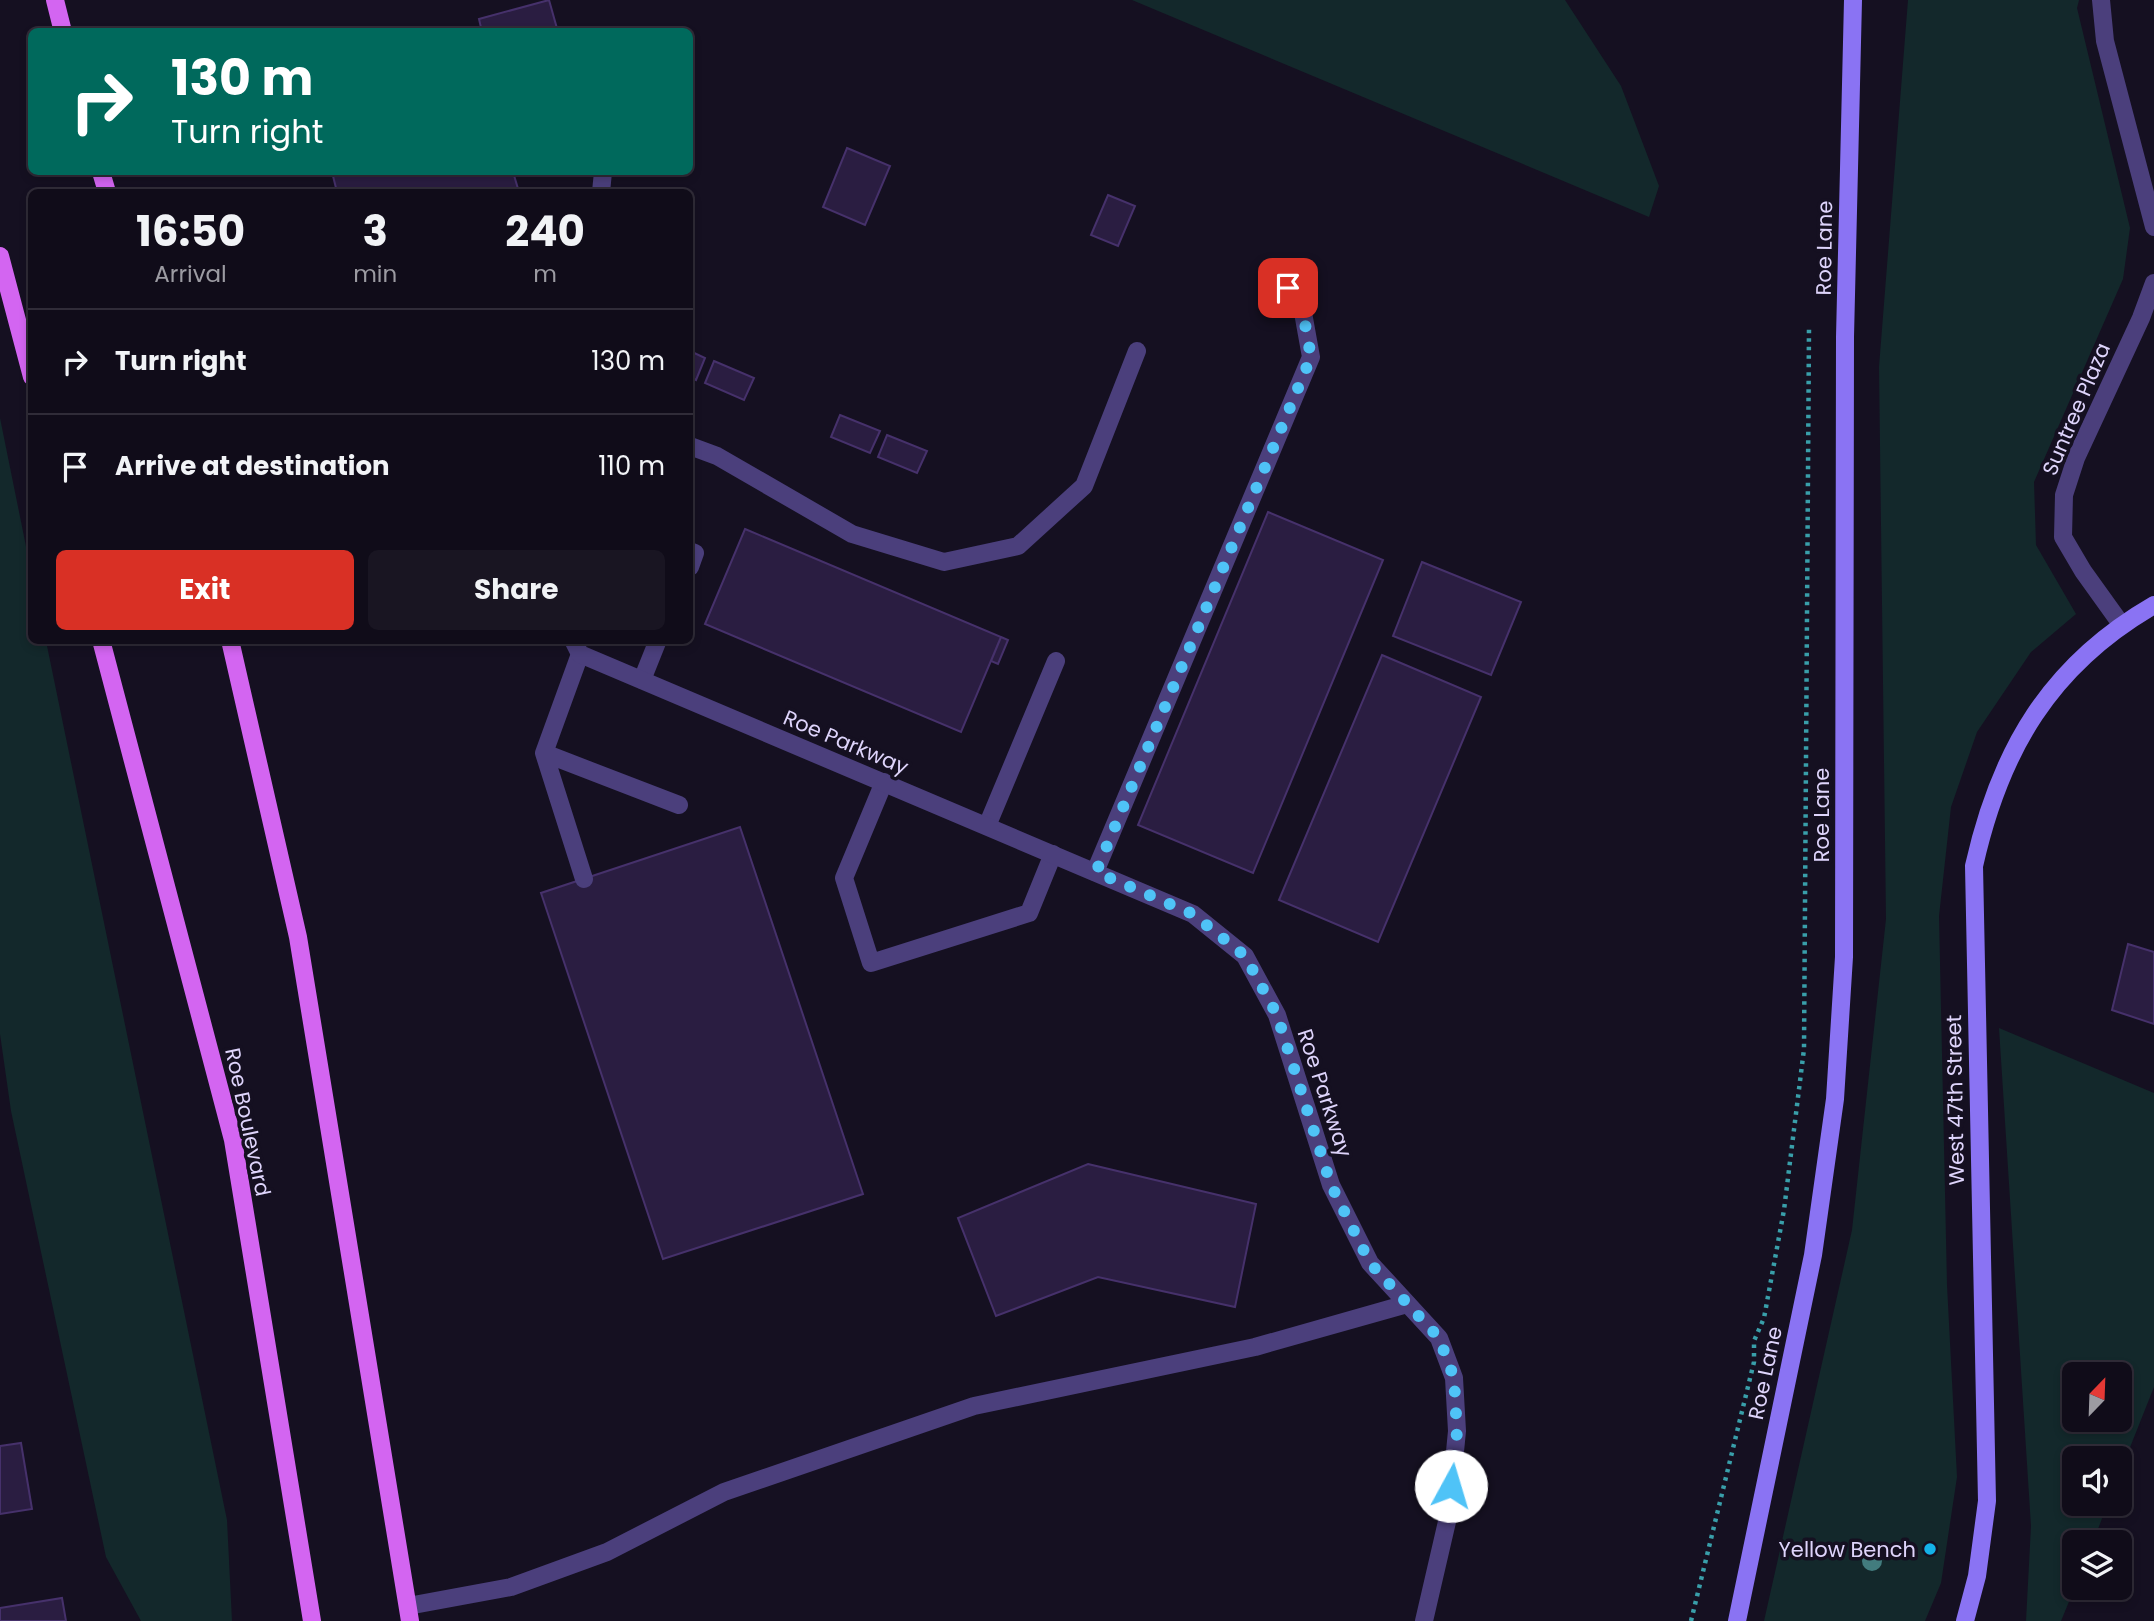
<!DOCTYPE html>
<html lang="en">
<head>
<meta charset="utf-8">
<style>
  :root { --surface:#100c19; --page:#191522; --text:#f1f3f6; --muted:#9c9ba2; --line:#302c38; --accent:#d93025 }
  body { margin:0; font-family:Poppins,sans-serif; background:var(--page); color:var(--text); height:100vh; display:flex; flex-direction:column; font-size:26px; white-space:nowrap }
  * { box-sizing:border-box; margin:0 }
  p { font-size:23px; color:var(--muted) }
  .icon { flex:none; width:38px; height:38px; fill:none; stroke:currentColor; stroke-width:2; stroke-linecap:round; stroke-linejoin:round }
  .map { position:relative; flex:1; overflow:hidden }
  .side { position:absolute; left:28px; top:189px; width:665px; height:455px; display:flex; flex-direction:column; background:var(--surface); border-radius:10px; box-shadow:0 4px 10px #0003,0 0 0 2px var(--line) }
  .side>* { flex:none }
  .top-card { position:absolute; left:28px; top:28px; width:665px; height:147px; border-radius:10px; box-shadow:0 4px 10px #0003,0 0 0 2px var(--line); background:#00695c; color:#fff; overflow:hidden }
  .needle { width:46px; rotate:23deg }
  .tools { position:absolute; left:2062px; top:1362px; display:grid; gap:14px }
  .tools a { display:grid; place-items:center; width:70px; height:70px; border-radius:10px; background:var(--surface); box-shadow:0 4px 10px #0003,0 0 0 2px var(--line); font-size:35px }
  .pin { position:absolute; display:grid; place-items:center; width:60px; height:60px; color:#fff; margin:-30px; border-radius:14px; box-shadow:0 4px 10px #0006 }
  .me { position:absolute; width:77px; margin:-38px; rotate:6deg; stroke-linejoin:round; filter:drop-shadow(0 0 5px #0008) }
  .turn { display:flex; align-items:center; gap:24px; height:147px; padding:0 28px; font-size:32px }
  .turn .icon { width:91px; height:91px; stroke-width:2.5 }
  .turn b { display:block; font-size:49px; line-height:60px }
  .eta { display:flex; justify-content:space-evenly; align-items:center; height:119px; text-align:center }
  .eta b { font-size:42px; font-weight:700; line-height:49px }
  .cta { display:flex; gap:14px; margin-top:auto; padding:14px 28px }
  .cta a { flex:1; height:80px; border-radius:10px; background:var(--accent); color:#fff; font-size:28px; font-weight:700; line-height:80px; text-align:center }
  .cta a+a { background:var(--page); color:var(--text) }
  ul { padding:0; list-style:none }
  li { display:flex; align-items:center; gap:21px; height:105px; padding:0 28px; border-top:2px solid var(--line) }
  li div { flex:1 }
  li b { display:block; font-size:26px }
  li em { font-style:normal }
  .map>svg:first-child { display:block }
</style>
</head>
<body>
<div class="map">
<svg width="2154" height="1621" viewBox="0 0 2154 1621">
  <rect width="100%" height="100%" fill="#151021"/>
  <path fill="#13282b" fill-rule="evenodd" d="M1132 0H1565L1621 86 1659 186 1649 217Z
    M1908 0H2079L2077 8 2130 228 2123 279 2034 482 2036 545 2076 614 2031 652 1977 732 1951 807 1939 916 1947 1285 1957 1477 1941 1583 1925 1621H1764L1852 1230 1886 919 1879 367Z
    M0 418 31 571 32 640 46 641 227 1520 232 1621H141L106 1557 11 1111 0 1034Z
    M1999 1028 2154 1093V1387L2119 1475V1458H2074V1503H2108L2093 1542H2074L2075 1587 2061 1621H2026L2031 1526ZM2074 1374H2119V1419H2074Z"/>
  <path fill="#2a1d41" stroke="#46316b" stroke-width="2" d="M549 0 558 32H482L479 19Z
    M847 148 890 166 865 225 823 207Z
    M332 172H513L519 192H337Z
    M1108 195 1135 206 1118 246 1091 235Z
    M690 351 705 358 696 380 690 377Z
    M714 361 754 378 744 400 705 383Z
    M840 415 880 431 870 453 831 437Z
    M887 435 927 451 917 473 878 457Z
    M1268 512 1383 560 1253 873 1138 825Z
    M745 529 1001 637 961 732 705 624Z
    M1422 562 1521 602 1491 675 1393 636Z
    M1001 637 1008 640 998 664 991 661Z
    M1382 655 1481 697 1378 942 1279 900Z
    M740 827 863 1194 663 1259 541 893Z
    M2128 944 2154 952V1024L2112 1010Z
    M1088 1164 1256 1204 1235 1307 1098 1277 996 1316 958 1218Z
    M21 1443 32 1509 0 1514V1446Z
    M62 1598 66 1621H0V1608Z"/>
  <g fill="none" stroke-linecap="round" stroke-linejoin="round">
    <path stroke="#399faa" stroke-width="4.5" stroke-dasharray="3.5 5" stroke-linecap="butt" d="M1691 1621 1754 1362V1341L1764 1318 1784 1210 1804 1049 1809 328"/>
    <path stroke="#4b3f7c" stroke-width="18" d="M601 192 603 172
      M690 446 717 456 852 534 944 562 1018 546 1084 486 1137 351
      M690 551 695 553 690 567
      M580 654 544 753 584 879
      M642 680 658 640
      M544 753 679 805
      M884 782 844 878 871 963 1029 913 1053 854
      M987 826 1056 661
      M1095 872 1311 357 1302 307 1274 269
      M408 1606 511 1587 607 1552 724 1492 974 1406 1255 1347 1407 1304"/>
    <path stroke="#4b3f7c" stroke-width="18" d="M2101 0 2105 41 2154 227
      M2121 624 2083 571 2063 537 2064 495 2076 458 2141 318 2154 283
      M573 640 580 654 1193 914 1245 956 1277 1015 1331 1185 1370 1263 1439 1338 1454 1378 1457 1431 1449 1513 1424 1621"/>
    <path stroke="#8a73f3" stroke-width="18" d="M1737 1621 1813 1255 1835 1099 1844 957 1845 337 1853 0
      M1965 1621 1977 1576 1987 1501 1974 866C2000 750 2050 665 2154 605"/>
    <path stroke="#d365f1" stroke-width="18" d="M55 0 63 32
      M101 172 107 192
      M0 256 32 377
      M101 640 233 1140 312 1621
      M230 640 298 937 410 1621"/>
  </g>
  <circle fill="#427c7e" cx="1872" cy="1561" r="10"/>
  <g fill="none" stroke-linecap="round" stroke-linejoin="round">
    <path stroke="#4fc3f7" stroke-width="12" stroke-dasharray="0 21.6" d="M1288 288 1302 307 1311 357 1096 872 1193 914 1245 956 1277 1015 1331 1185 1370 1263 1439 1338 1454 1378 1457 1432 1451 1486"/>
  </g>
  <circle fill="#14b1e7" stroke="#151021" stroke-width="2.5" cx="1930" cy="1549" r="7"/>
  <g text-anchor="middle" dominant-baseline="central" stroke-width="7" stroke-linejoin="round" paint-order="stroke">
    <g font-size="21" fill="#ded4fb" stroke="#151021">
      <text transform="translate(1824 248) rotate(-89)">Roe Lane</text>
      <text transform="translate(2076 409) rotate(-67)">Suntree Plaza</text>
      <text transform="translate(846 742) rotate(23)">Roe Parkway</text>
      <text transform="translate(1821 815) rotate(-90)">Roe Lane</text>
      <text transform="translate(1325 1093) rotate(72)">Roe Parkway</text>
      <text transform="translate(1955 1100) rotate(-91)">West 47th Street</text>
      <text transform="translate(248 1122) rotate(78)">Roe Boulevard</text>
      <text transform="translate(1765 1373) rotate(-78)">Roe Lane</text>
    </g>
    <g font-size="21" fill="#ded4fb" stroke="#151021" text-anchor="end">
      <text x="1916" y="1549">Yellow Bench</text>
    </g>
  </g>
</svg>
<div class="tools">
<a><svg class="needle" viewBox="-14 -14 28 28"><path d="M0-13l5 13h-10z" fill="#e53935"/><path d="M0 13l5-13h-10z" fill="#9c9ba2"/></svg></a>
<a><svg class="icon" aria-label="sound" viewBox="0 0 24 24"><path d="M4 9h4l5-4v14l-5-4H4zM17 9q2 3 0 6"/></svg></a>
<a><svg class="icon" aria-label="layers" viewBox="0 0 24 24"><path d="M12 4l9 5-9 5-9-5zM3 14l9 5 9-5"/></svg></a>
</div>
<div class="pin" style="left:1288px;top:288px;background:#d93025"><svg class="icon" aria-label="arrive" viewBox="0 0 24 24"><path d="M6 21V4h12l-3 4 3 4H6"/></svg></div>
<svg class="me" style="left:1451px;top:1486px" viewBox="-20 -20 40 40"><circle r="19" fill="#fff"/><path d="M0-13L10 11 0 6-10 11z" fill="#4fc3f7"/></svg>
<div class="top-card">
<div class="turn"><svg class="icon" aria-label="right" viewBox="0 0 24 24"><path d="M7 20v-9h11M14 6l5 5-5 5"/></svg><div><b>130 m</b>Turn right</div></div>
</div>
<section class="side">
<div class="eta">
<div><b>16:50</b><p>Arrival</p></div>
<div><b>3</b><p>min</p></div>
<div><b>240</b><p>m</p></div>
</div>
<ul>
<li><svg class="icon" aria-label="right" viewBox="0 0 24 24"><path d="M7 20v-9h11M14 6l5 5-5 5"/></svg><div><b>Turn right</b></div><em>130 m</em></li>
<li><svg class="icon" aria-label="arrive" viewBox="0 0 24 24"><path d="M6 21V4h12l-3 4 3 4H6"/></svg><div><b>Arrive at destination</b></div><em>110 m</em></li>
</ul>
<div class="cta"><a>Exit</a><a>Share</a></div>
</section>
</div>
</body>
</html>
